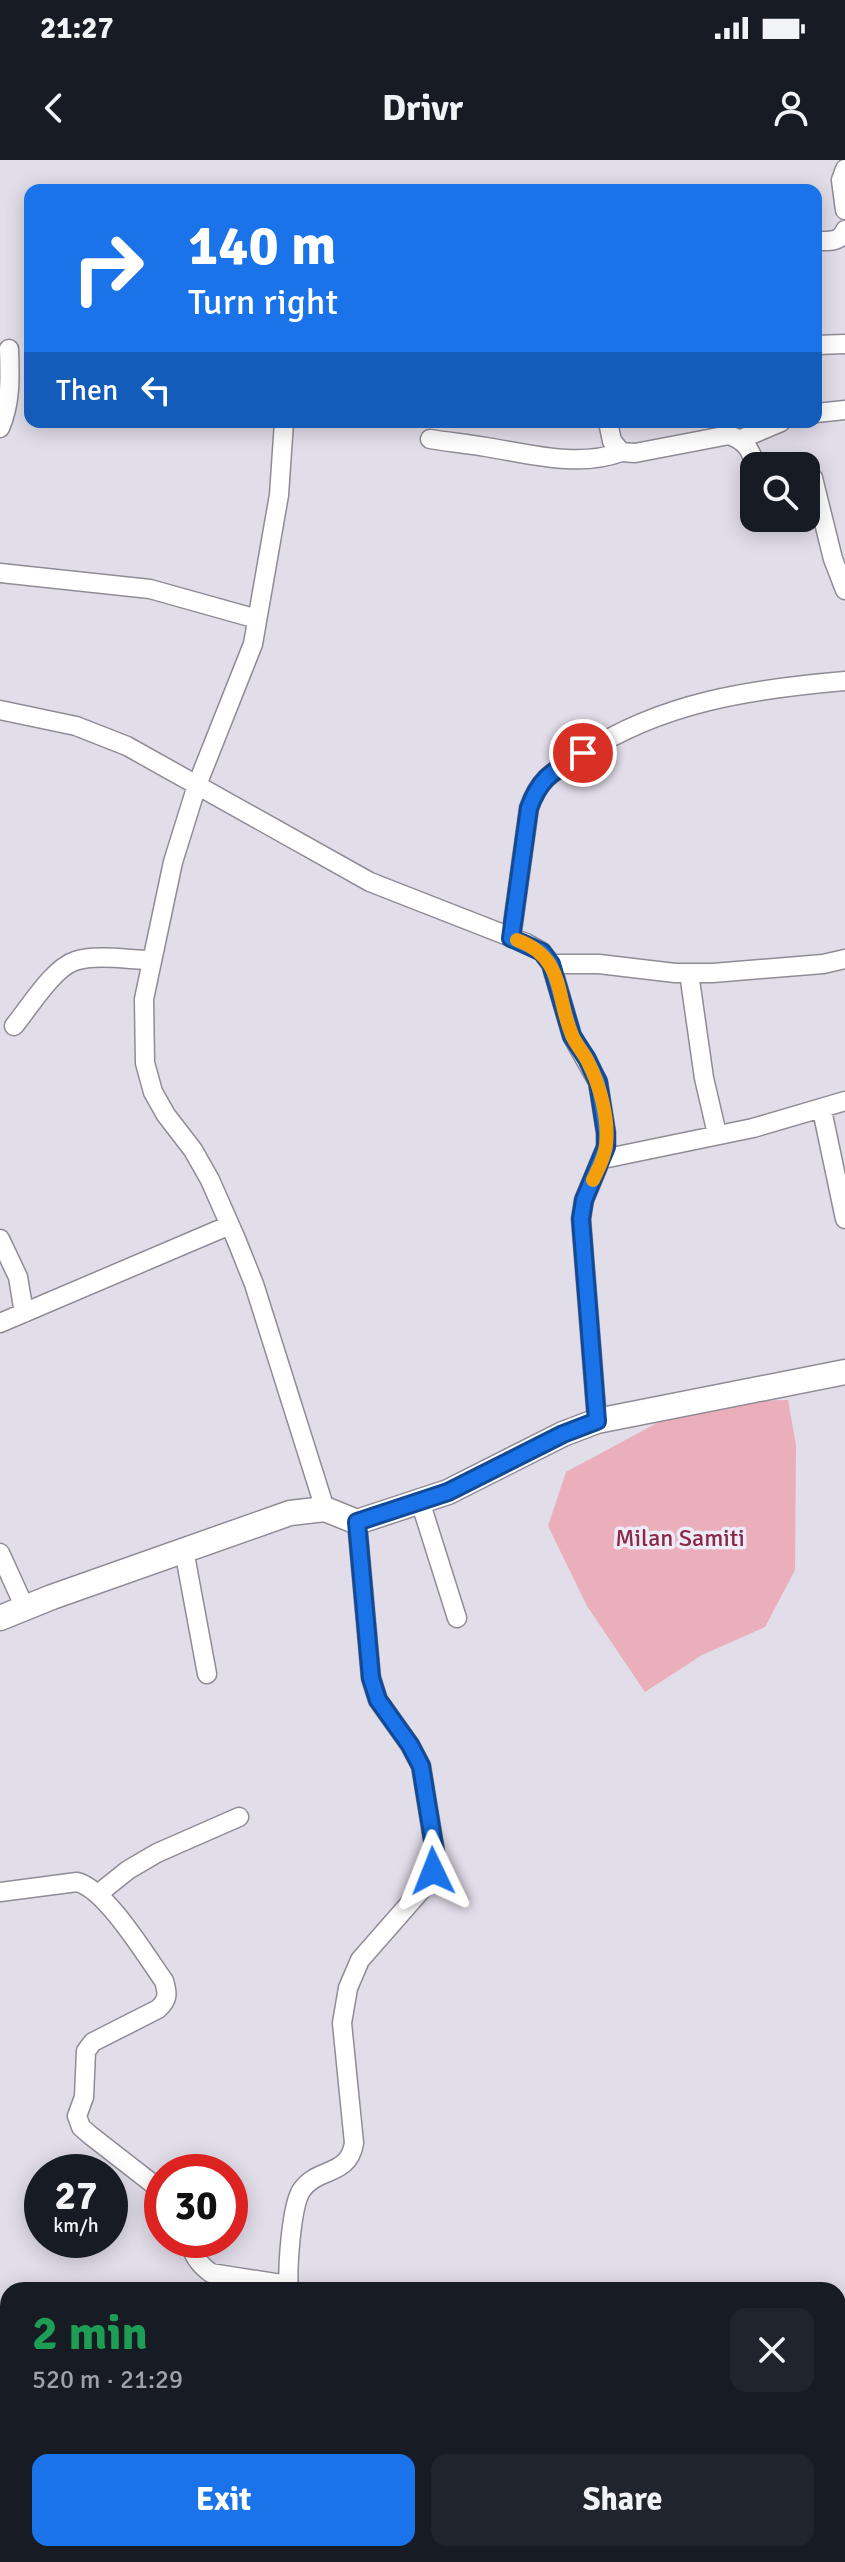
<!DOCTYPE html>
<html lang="en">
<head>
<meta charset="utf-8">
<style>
  :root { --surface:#171b24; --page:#20242c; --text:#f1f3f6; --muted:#9ea1a6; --accent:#1a73e8 }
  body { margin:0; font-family:Signika,sans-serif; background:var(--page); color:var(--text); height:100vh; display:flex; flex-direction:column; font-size:30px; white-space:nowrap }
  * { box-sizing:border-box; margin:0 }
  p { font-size:26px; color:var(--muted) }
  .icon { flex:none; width:44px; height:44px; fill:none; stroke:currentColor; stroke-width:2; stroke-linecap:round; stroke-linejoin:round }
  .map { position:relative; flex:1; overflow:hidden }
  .side { position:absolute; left:0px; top:2122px; width:846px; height:280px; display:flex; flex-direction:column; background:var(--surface); border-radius:24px 24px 0 0; box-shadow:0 4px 20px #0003 }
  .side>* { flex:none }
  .guide { position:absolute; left:24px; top:24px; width:798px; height:244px; border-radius:16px; box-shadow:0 4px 20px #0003; background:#1a73e8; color:#fff; overflow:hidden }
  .buttons { position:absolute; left:740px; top:292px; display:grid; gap:16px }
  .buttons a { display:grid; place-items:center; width:80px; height:80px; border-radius:16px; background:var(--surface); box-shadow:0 4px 20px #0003; font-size:40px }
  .speed { position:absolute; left:24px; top:1994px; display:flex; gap:16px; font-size:40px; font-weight:700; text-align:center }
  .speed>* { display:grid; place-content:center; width:104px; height:104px; border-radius:50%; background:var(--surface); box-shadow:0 4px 20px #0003; line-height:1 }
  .speed small { font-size:20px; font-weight:400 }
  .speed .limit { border:12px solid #d22; background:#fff; color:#111 }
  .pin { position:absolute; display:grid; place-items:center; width:68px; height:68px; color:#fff; margin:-34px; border:4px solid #fff; border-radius:50%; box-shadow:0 2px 8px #0007 }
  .me { position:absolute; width:88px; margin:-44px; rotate:358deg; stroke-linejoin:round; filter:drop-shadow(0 0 6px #0008) }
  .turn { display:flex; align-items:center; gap:28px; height:168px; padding:0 32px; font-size:36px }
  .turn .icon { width:104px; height:104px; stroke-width:2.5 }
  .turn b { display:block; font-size:56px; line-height:68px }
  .then { display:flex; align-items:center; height:76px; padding:0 32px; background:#0003; gap:16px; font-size:30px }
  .round { display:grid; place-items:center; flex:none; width:84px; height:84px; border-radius:16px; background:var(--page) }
  .summary { display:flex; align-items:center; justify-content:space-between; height:136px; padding:0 32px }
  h1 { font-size:48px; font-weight:700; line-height:60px; color:#1e9e55 }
  .cta { display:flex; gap:16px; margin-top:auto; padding:16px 32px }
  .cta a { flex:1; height:92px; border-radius:16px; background:var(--accent); color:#fff; font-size:32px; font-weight:700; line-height:92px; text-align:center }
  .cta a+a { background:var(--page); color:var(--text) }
  .status { display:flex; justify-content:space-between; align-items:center; height:56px; padding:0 40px; background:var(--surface); direction:ltr }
  .status svg { height:22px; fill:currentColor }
  header { display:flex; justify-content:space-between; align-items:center; height:104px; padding:0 32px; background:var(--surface); font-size:36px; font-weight:700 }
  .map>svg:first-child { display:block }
</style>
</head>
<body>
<div class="status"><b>21:27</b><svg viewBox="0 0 49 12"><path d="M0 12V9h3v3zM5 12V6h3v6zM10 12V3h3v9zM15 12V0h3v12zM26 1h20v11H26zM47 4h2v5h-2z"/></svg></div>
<header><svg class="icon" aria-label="back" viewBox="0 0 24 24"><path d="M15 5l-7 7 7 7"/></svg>Drivr<svg class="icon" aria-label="person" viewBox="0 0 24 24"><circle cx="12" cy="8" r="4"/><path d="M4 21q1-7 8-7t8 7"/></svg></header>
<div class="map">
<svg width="845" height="2402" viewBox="0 0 845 2402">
  <rect width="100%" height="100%" fill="#e1dde9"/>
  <path fill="#ebaebb" d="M788 1240 796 1285 795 1410 765 1467 702 1495 645 1532 587 1446 548 1366 566 1312 696 1242Z"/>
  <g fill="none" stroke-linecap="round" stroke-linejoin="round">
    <defs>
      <path id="street" d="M845 9 841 20 845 50
        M816 81C827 81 841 83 845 70
        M816 185 845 184
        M816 253 845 250
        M284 262 279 335 253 484 197 625 173 702 144 839 145 903 153 932 166 955 193 990 210 1020 236 1079 254 1124 325 1349
        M608 262 612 281 621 292 635 293 729 275C746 281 750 289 756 306
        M0 268C11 243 10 217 9 189
        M430 279C449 282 468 284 486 287 530 294 579 308 621 292
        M741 279 781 262
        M806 311 813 318 833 399 845 430
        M0 413 150 429 257 459
        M0 550 76 566 127 586 370 722 526 783 542 792 551 804 572 876 598 922 606 973V987L584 1040 581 1059 597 1261
        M511 778 529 648C541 614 555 612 583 594 662 542 752 529 845 521
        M551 804H599L675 813H713L823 804 845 799
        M689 813 704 918 717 974
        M14 866C29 848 53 808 75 801 96 794 131 800 152 800
        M822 950 845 1059
        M603 999 753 968 845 941
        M0 1079 18 1117 24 1153
        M0 1163 230 1065
        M420 1341 457 1458
        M184 1390 207 1514
        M0 1393 25 1448
        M0 1732 77 1722C106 1729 146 1796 164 1821 168 1834 168 1840 158 1849L93 1882 86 1891 84 1937 77 1956 81 1967 90 1975 162 2031
        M98 1734 128 1710 157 1693 239 1657
        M188 2080C193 2094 198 2104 211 2113L288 2125
        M289 2130C287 2110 291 2048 301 2031 316 2007 349 2017 354 1983L342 1863 348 1828 360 1800 424 1727 433 1711 435 1692 421 1606 410 1585 378 1540 371 1518 357 1362"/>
      <path id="secondary" d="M0 1458 52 1437 290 1353 325 1349 357 1362 448 1332 563 1274 597 1261 845 1212"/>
    </defs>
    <use href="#street" stroke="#8f8c96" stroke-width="21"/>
    <use href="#secondary" stroke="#8f8c96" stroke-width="27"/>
    <use href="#street" stroke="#fff" stroke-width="18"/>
    <use href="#secondary" stroke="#fff" stroke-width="24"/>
  </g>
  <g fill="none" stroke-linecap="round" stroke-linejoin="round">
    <defs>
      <path id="route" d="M433 1711 435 1692 421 1606 410 1585 378 1540 371 1518 357 1362 448 1332 563 1274 597 1261 581 1059 584 1040 606 987V973L598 922 587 899 572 876 551 804 542 792 511 778 529 648C541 615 555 611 583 593"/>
    </defs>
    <use href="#route" stroke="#114b97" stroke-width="20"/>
    <use href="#route" stroke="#1a73e8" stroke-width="14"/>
    <path stroke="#f59e0b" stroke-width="14" d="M517 780C566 798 555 835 572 875 576 885 584 893 588 902 600 925 609 959 606 985 605 997 598 1009 593 1020"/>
  </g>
  <g text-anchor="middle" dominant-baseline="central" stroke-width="7" stroke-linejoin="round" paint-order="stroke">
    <g font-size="24" fill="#892847" stroke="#eeeaf6">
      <text x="680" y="1378">Milan Samiti</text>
    </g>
  </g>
</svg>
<div class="buttons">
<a><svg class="icon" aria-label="search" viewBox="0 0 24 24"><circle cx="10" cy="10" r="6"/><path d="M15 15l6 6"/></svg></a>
</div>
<div class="speed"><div>27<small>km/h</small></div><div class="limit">30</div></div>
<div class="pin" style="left:583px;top:593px;background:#d93025"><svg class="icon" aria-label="arrive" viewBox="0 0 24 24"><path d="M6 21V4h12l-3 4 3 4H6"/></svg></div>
<svg class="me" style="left:433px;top:1711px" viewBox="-20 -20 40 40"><path d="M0-17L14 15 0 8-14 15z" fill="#1a73e8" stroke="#fff" stroke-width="4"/></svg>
<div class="guide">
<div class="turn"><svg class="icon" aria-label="right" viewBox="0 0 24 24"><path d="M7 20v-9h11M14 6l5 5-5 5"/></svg><div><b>140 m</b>Turn right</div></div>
<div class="then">Then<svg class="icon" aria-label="left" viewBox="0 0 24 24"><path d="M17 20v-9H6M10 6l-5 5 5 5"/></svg></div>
</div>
<section class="side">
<div class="summary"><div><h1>2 min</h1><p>520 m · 21:29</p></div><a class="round"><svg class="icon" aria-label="close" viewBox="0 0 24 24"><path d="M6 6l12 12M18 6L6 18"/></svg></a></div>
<div class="cta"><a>Exit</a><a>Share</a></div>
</section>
</div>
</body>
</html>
